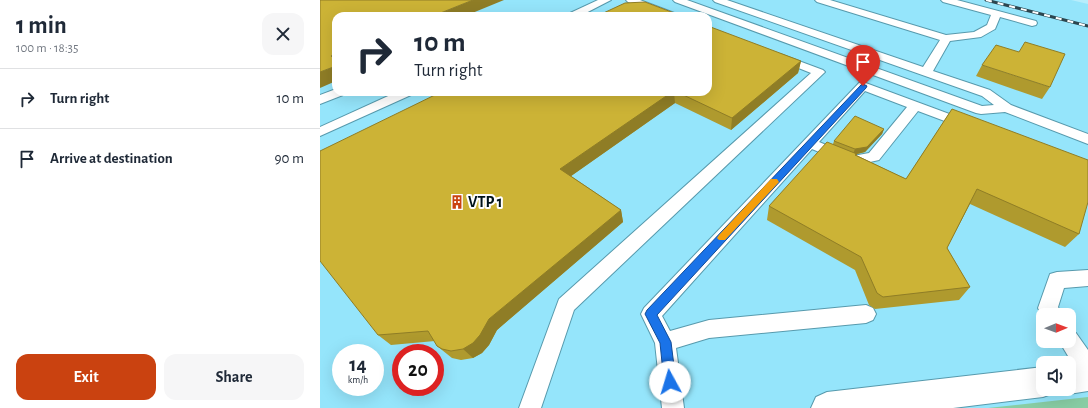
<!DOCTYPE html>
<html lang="en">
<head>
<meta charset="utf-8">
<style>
  :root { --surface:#fff; --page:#f6f6f7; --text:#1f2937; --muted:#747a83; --line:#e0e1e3; --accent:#ca4210 }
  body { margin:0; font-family:"Alegreya Sans",sans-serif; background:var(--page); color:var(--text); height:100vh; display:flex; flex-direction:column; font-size:15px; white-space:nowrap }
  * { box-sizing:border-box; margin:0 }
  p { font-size:13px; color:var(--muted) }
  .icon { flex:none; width:22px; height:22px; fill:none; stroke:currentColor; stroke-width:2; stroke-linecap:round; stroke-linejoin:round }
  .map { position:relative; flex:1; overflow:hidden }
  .sheet { display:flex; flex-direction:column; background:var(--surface); width:320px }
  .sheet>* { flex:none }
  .top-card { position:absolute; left:12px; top:12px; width:380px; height:84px; border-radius:12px; box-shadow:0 4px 16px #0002; background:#fff; color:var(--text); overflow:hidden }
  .needle { width:26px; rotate:89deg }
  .tools { position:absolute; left:716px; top:308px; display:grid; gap:8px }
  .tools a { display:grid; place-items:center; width:40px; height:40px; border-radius:8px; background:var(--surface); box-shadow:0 4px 16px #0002; font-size:20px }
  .speed { position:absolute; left:12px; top:344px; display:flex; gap:8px; font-size:20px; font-weight:700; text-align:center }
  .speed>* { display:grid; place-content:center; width:52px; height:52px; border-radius:50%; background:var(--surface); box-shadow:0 4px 16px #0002; line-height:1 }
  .speed small { font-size:10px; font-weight:400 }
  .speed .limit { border:6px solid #d22; background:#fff; color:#111 }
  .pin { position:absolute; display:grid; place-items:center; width:34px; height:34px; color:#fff; margin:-41px -17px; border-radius:50% 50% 50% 0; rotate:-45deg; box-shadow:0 0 4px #0007 }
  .pin .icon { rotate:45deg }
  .me { position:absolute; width:44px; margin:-22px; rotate:354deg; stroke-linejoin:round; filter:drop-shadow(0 0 3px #0008) }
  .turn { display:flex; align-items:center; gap:14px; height:84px; padding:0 16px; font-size:18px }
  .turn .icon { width:52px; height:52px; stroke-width:2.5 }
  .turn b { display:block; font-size:28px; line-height:34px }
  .round { display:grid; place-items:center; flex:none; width:42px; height:42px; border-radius:12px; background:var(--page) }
  .overview { display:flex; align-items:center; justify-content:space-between; height:68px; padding:0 16px }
  h1 { font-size:24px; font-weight:700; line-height:30px }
  .button { display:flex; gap:8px; margin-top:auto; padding:8px 16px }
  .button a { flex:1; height:46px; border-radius:12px; background:var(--accent); color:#fff; font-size:16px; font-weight:700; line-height:46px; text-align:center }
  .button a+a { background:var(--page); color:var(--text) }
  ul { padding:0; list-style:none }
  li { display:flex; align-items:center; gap:12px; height:60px; padding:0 16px; border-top:1px solid var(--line) }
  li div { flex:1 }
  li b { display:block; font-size:15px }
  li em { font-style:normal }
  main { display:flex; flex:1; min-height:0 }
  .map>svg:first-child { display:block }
</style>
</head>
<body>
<main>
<section class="sheet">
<div class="overview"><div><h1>1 min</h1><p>100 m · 18:35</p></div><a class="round"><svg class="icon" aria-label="close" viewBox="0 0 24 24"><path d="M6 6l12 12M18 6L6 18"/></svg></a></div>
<ul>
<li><svg class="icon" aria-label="right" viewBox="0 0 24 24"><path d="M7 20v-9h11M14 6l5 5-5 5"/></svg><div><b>Turn right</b></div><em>10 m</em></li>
<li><svg class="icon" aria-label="arrive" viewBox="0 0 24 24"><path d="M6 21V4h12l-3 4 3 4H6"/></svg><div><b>Arrive at destination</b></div><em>90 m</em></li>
</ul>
<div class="button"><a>Exit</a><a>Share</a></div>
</section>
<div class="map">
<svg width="768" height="408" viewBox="0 0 768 408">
  <rect width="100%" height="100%" fill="#b7edfc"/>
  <path fill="#95e5fb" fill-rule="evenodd" d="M0 0H751L768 4V408H0ZM16 16H388V92H16ZM723 315H749V341H723ZM21 353H55V387H21ZM81 353H115V387H81ZM723 363H749V389H723Z"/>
  <path fill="#88cda4" d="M768 397V408H668Z"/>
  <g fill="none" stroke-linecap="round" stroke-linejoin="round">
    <defs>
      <path id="service" d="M278 0H291L260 16H247L248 14Z
        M306 0H320L357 14 358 16H344L308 2Z
        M353 0H367L662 106 674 105 662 96 395 2 393 0H407L603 67 620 40 497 2 495 0H510L626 35 654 32 667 25 671 15 623 2 621 0H637L716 21 717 23 716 25 712 26 680 17 675 29 661 37 630 41 613 71 670 90 691 105 768 134V144L685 112 661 114 656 113 355 2Z
        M460 54 503 70 505 72 254 310 221 408H199L239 299 491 73 456 59 454 57 456 55Z
        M543 82 651 122 653 125 651 128 646 129 598 111 559 160 532 166 492 149 342 316 350 331 389 320 546 305 553 308 556 314 553 320 546 323 389 338 356 348 364 408H342L335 343 321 314 324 308 539 83ZM545 91 587 107 549 153 533 156 499 142Z
        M16 89V92H25L23 95 0 104V95Z
        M77 92H93L91 95 0 136V127Z
        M768 270V286L744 288 738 307 742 315H723V318L718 308 730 274 737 272Z
        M749 330 756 333 768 350V379L760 376 739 341H749Z"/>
      <path id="tertiary" d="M768 361V391L749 394 738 390 749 389V364Z
        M723 367V389H735L734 393 723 397 633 408H491L496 397 507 392Z"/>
    </defs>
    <use href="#service" stroke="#579aad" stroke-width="2"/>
    <use href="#tertiary" stroke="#579aad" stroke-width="2"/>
    <use href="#service" fill="#fff" fill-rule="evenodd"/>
    <use href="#tertiary" fill="#fff" fill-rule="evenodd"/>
    <defs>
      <path id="rail" d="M666 0 768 26"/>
    </defs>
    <use href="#rail" stroke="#2c464f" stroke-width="3"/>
    <use href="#rail" stroke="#fff" stroke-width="2" stroke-dasharray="6" stroke-linecap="butt"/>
  </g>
  <path fill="#af9a2e" d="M481 61 478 73 411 130 355 103 251 176 301 210 303 222 177 330 169 345 162 353 153 358 141 360 132 358 117 346 115 341 71 345 58 335 121 92H388Z
    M662 65 730 87 722 99 656 76Z
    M632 109 759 234 745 247 650 204 627 248 650 287 639 300 555 309 549 305 535 270 447 220 449 206 513 144 514 141 564 129 562 134 545 152 537 154 536 155 586 179Z"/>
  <path fill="#8f7d26" d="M153 0H184L145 16H113Z
    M16 54V62L11 56Z
    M481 61 478 73 411 130 412 118Z
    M16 66V81L0 88V72Z
    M352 92H354L355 103 244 181 240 169Z
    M564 129 562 134 545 152 537 154 532 167 533 154 535 149Z
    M301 210 303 222 177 330 169 345 162 353 153 358 143 349 169 319Z"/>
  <path fill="#ccb336" stroke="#8f7d26" d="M0 0H153L113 16H16V54L11 56 16 59V66L0 72Z
    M325 2 362 16H277L305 3Z
    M388 26 481 61 412 118 357 92H388Z
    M705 42 745 54 730 87 662 65 676 45 699 52Z
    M121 92H352L240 169 301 210 169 319 160 335 153 343 143 349 131 351 122 349 117 346 108 331 58 335 0 261V151Z
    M632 109 768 160V202L759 234 657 189 627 248 650 287 563 297 557 293 541 257 449 206 507 142 537 154 535 155 586 179Z
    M535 116 564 129 547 147 535 149 514 141Z"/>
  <path fill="#1a73e8" stroke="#114b97" d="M543 84 547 86 546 88 337 315 351 342 356 382 354 386 350 388 345 386 344 382 340 343 325 314 327 310 541 85Z"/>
  <path fill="#f59e0b" d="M451 179H457L459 182 405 240H399L397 238 399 235Z"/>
  <defs>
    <symbol id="building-bare" viewBox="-9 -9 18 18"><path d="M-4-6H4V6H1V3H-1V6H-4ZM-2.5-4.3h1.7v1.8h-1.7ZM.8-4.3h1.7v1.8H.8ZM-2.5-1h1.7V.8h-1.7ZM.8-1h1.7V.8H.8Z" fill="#ca4210" stroke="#fff" stroke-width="2.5" paint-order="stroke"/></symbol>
  </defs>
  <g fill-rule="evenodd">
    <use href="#building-bare" x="127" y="192" width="20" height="20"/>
  </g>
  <g text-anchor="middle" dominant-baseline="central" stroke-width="4" stroke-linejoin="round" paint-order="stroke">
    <g font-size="16" font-weight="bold" fill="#001219" stroke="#fff" text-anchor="start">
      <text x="148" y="202">VTP 1</text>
    </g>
  </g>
</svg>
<div class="tools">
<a><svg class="needle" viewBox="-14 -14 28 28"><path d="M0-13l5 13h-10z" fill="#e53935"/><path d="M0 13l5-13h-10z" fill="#747a83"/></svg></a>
<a><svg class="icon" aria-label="sound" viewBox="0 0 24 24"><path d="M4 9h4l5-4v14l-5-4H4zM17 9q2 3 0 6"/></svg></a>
</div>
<div class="speed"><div>14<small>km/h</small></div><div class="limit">20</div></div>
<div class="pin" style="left:543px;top:86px;background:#d93025"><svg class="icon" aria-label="arrive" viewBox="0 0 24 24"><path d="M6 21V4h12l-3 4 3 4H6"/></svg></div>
<svg class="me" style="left:350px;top:382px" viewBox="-20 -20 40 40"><circle r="19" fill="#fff"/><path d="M0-13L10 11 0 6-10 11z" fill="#1a73e8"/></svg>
<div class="top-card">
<div class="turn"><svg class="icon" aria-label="right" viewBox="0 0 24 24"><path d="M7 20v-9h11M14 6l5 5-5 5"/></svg><div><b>10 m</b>Turn right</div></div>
</div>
</div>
</main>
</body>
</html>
